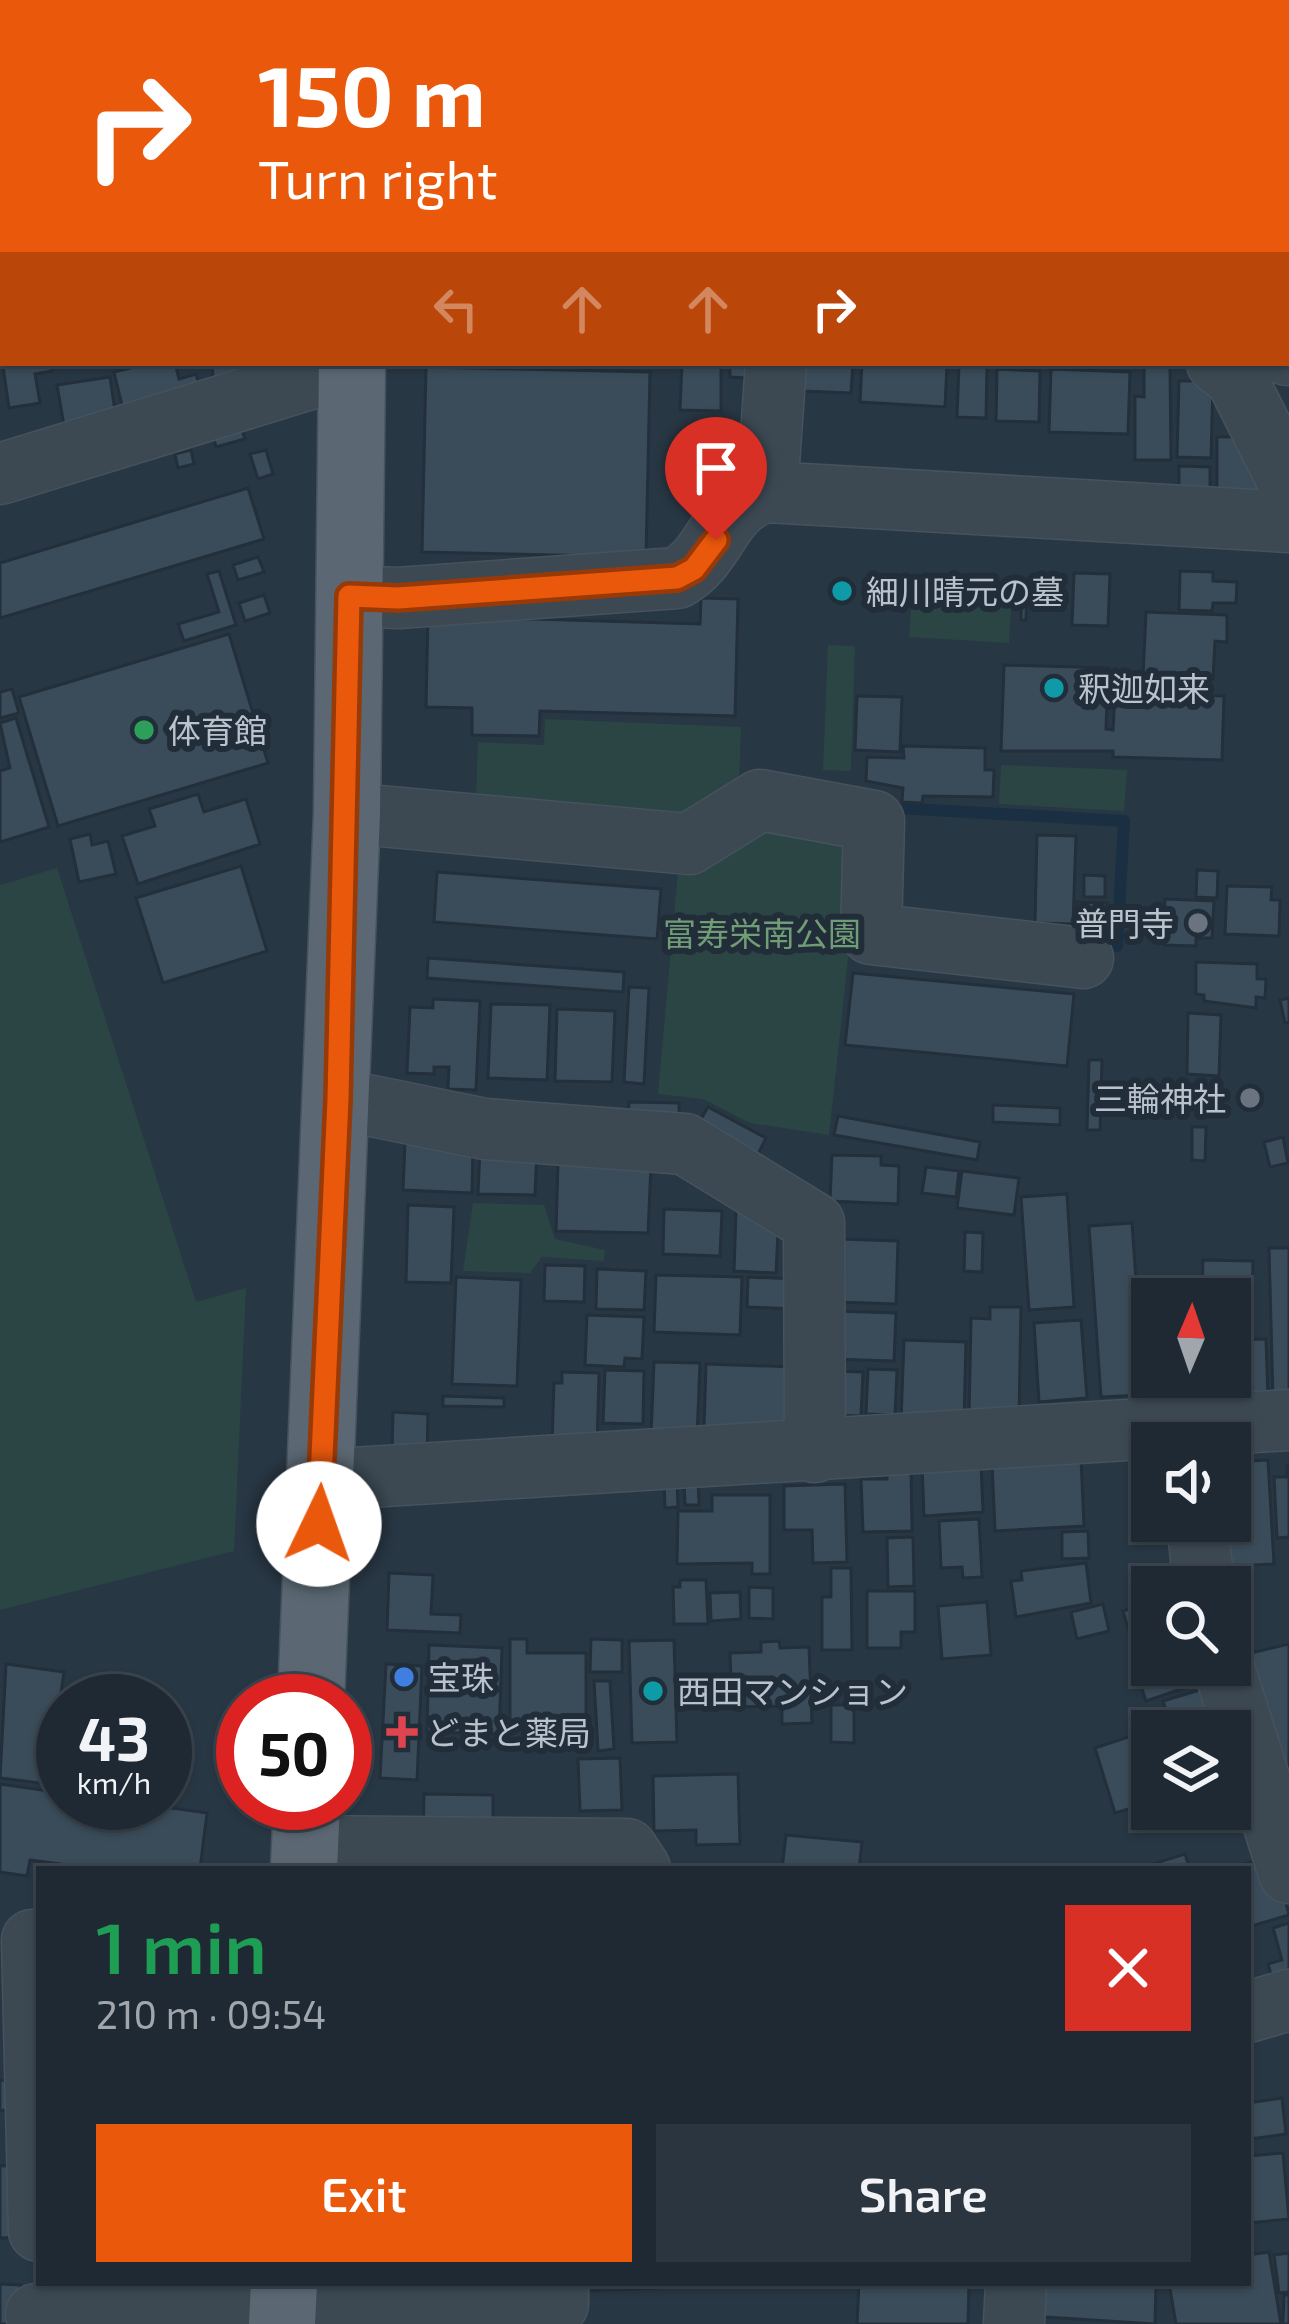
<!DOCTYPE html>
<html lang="en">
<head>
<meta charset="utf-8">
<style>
  :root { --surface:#1e2933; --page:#2b353f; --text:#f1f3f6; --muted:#a1a6ac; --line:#3c454e; --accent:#ea580c }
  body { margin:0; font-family:"Exo 2","Noto Sans JP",sans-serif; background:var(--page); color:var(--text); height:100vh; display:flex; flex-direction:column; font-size:45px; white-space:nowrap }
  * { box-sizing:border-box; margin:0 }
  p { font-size:39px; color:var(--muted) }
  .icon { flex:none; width:66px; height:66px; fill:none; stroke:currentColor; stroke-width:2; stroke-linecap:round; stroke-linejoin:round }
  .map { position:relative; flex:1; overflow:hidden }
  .details { position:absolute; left:36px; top:1866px; width:1215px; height:420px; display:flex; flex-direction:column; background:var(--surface); border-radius:0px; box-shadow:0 3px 9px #0004,0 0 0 3px var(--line) }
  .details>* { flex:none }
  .top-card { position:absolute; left:0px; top:0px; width:1290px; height:366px; box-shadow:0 3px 9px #0004,0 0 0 3px var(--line); background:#ea580c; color:#fff; overflow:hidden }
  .needle { width:78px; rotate:2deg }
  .controls { position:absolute; left:1131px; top:1278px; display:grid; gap:24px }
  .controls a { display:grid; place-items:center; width:120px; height:120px; border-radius:0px; background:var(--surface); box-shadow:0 3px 9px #0004,0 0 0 3px var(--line); font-size:60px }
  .speed { position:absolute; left:36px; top:1674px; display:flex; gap:24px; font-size:60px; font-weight:700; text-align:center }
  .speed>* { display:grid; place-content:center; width:156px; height:156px; border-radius:50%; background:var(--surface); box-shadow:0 3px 9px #0004,0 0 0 3px var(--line); line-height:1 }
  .speed small { font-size:30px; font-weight:400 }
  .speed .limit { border:18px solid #d22; background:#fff; color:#111 }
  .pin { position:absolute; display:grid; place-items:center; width:102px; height:102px; color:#fff; margin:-123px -51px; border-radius:50% 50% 50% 0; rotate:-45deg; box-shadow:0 0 12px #0007 }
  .pin .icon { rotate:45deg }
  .me { position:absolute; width:132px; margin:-66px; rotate:3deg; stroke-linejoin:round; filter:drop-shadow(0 0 9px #0008) }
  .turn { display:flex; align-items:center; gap:42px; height:252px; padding:0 60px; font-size:54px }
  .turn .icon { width:156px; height:156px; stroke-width:2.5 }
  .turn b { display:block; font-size:84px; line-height:102px }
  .lanes { display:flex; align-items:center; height:114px; padding:0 60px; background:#0003; justify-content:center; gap:60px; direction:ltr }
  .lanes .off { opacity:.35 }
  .round { display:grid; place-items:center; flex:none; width:126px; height:126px; border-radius:0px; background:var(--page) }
  .headline { display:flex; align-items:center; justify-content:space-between; height:204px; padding:0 60px }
  h1 { font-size:72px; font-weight:600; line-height:90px; color:#1e9e55 }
  .primary-button { display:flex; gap:24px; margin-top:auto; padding:24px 60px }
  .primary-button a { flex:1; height:138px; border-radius:0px; background:var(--accent); color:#fff; font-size:48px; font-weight:600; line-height:138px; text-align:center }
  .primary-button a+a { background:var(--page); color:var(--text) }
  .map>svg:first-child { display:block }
</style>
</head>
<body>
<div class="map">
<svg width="1289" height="2324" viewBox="0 0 1289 2324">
  <rect width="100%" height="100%" fill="#283744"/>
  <path fill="#2a4544" d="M0 137H3L1 335 0 325Z
    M913 581 1012 587 1009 643 909 637Z
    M828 645 855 646 851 771 823 770Z
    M545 719 741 727 739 782 685 820 476 795 478 742 544 745Z
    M1001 765 1127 770 1124 811 999 804Z
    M764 817 860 848 829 1135 750 1123 703 1099 658 1094 678 871Z
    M57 868 196 1302 246 1288 234 1551 0 1610V885Z
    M473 1203 544 1205 555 1239 605 1250 604 1261 542 1257 530 1273 463 1271Z"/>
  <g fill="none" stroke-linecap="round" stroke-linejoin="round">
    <path stroke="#1a3042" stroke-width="12" d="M897 808 1124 821 1117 946"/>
  </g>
  <path fill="#3a4c5a" stroke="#23303b" stroke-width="3" d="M700 0H759V3H700Z
    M817 0H870V3H817Z
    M978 0H1030V3H978Z
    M3 342V363H51L52 371 35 374 40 403 9 408 0 346Z
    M150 363H175L179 379 196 374 202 395 124 414 114 372Z
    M212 363H276L214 396Z
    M682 363H721V411L680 410Z
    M730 363H766V379L730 377Z
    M805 363H853L851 393 803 391Z
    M862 363 947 364 945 407 860 402Z
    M959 365 987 366 986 418 957 417Z
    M1170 365 1171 460H1135V396L1144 397V366Z
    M426 367 650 372 646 557 422 552Z
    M997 369 1040 371 1039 422 996 421Z
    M1051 369 1130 372 1128 434 1049 432Z
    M110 377 116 418 64 426 57 385Z
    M1179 381H1213L1211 458 1177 457Z
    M242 430 245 439 216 447 214 439Z
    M1217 437H1254L1263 501H1217Z
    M191 450 194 464 178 468 175 454Z
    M266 450 273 474 258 479 250 454Z
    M1179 466 1210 467V500H1179Z
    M248 488 264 539 0 618V563Z
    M258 557 264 572 238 580 233 565Z
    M219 571 236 625 184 641 178 624 219 612 207 574Z
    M1180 571 1213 572V581L1237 582 1236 603H1213L1212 611 1179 610Z
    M1074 573 1110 574 1108 626 1072 625Z
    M1022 586 1027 587 1026 620H1021Z
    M264 595 270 613 245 621 239 603Z
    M701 598 738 599 735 716 540 711 539 736 472 735V708L426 707 428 616 700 624Z
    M1146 612 1227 615V642L1215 641 1213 679 1143 676Z
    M229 634 268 763 58 826 19 697Z
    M1004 665 1108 668 1106 729 1113 730 1115 693 1224 696 1222 760 1113 757V751H1001Z
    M12 689 19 713 0 718V692Z
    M857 696 902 697 900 752 855 750Z
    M16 718 49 827 0 842V771L10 768 0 723Z
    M903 746 985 748V770H994L993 797 923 796 922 803 902 802 903 788 866 781 867 757 904 758Z
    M198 794 204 812 246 799 260 844 138 884 122 836 155 826 149 809Z
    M90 834 92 845 108 841 116 874 79 882 70 839Z
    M1037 835 1076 836 1073 924 1035 923Z
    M241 866 267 951 163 983 136 898Z
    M1197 870 1218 871 1217 898 1196 897Z
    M437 872 661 889 657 939 434 922Z
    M1084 875 1105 876V897H1084Z
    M1227 886 1272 887 1271 900H1280L1279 936 1225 934Z
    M1165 899 1214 901 1212 938H1196V946L1164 945Z
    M1077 902 1107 903 1106 928 1076 926Z
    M428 958 624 972 623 992 427 978Z
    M1196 962 1257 964V979H1266L1265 998 1256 997V1008L1204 1001V995L1196 994Z
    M853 973 1074 994 1067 1066 845 1045Z
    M629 987 649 988 644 1084 624 1082Z
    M1289 998V1022L1285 1023 1280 1000Z
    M433 999 480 1001 476 1090 448 1089 449 1067H434V1074L407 1073 410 1007 433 1008Z
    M491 1004 550 1005 547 1080 488 1078Z
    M557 1009 615 1011 612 1082 555 1081Z
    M1188 1013 1221 1015 1219 1076 1187 1074Z
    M1089 1060H1102L1100 1130H1087Z
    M629 1102 679 1103V1127L628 1126Z
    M993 1105 1060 1108V1125L993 1122Z
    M708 1107 766 1138 752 1166 692 1135Z
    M838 1116 980 1142 977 1160 834 1135Z
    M1192 1127H1206L1205 1161 1192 1160Z
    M1283 1137 1288 1163 1270 1167 1264 1142Z
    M405 1142 473 1144 472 1193 403 1190Z
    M480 1147 537 1149 535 1195 478 1194Z
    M832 1155 881 1156V1165L899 1166 898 1204 830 1201Z
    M558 1163 651 1166 648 1233 556 1231Z
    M926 1167 959 1171 956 1197 922 1193Z
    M962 1171 1019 1178 1014 1215 957 1208Z
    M1067 1194 1074 1307 1029 1310 1021 1197Z
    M408 1205 454 1207 451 1283 406 1282Z
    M664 1209 722 1211 720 1256 663 1254Z
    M736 1210 779 1212 776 1273 734 1271Z
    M1132 1223 1144 1395 1101 1397 1089 1226Z
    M965 1232 983 1233 982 1272 964 1271Z
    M840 1239 898 1241 896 1304 838 1302Z
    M1269 1248H1289V1398L1273 1399Z
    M1203 1260 1253 1261 1252 1309 1230 1308 1231 1293 1202 1292Z
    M545 1265 585 1266 584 1302 544 1301Z
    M597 1269 646 1271 644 1310 596 1309Z
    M656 1275 742 1277 740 1335 654 1332Z
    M456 1277 521 1280 517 1386 452 1384Z
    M748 1277 797 1279 796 1309 747 1307Z
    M990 1307H1021L1019 1418 969 1417 971 1318 990 1319Z
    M833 1311 896 1313 894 1361 831 1359Z
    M587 1315 644 1317 642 1359 625 1358 624 1367 585 1365Z
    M1081 1320 1087 1398 1039 1402 1034 1323Z
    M1266 1339 1268 1399 1205 1401V1377H1230V1340Z
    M904 1340 966 1342 964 1423 901 1421Z
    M654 1362 700 1363 697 1437 651 1436Z
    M706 1364 796 1367 794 1429 704 1427Z
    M868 1369 897 1370 895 1415 866 1414Z
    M605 1370 644 1371 643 1424 603 1423Z
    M832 1371 863 1372 861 1416 830 1415Z
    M562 1372 599 1373 597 1448 552 1441 554 1383H562Z
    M443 1396 504 1398V1407L443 1406Z
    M393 1412 428 1414 427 1453 392 1451Z
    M1081 1458 1084 1526 995 1531 992 1462Z
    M1268 1460 1274 1564 1220 1567 1218 1521H1230V1462Z
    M911 1463 912 1531 863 1532 861 1479H887V1464Z
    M981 1464 983 1512 924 1516 922 1466Z
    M1287 1465H1289V1537L1277 1538 1274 1477H1287Z
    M698 1480 699 1505H685L684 1481Z
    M664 1483H677L678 1507 665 1508Z
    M845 1484 847 1562 813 1563 812 1530H784V1486Z
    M712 1495H770V1574H752V1563L677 1564 678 1511H712Z
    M979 1519 982 1577 963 1578 962 1567 941 1568 939 1521Z
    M1088 1531 1089 1558 1062 1559V1532Z
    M913 1537 914 1586 888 1587 887 1538Z
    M1086 1563 1091 1603 1016 1617 1011 1581 1022 1580 1021 1571Z
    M831 1568H851L852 1650H822V1597H831Z
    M389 1573 433 1575 431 1614 461 1615 460 1633 387 1630Z
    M680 1580H706L708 1624H674L673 1587H680Z
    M749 1587 773 1588V1619L749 1618Z
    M867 1591H915V1632H901V1648H867Z
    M740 1592 741 1619 711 1621 710 1593Z
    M987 1602 991 1655 942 1659 938 1606Z
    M1152 1602V1659L1138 1663 1123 1611Z
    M1103 1604 1109 1631 1077 1639 1071 1612Z
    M510 1639H527V1653H586V1732H559V1719L510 1720Z
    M591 1639 622 1640V1672H590Z
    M674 1640 677 1742 632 1743 629 1641Z
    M779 1641 780 1648 809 1647 812 1723 782 1724V1706L732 1707 730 1653 761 1652V1642Z
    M1289 1644V1792L1247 1654Z
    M429 1645 502 1648 499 1734 427 1732Z
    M6 1664 64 1672 48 1784 0 1778Z
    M386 1664 422 1666 417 1780 380 1778Z
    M1157 1665H1209L1214 1678 1146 1701 1136 1671Z
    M594 1681H610L614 1749 598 1751Z
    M1216 1685 1226 1720 1172 1731 1163 1701Z
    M831 1705H848L854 1712V1743L831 1742Z
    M1140 1733 1152 1761V1802L1115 1813 1095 1748Z
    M620 1758 622 1810 580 1811 578 1759Z
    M738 1774 740 1844 696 1845V1830L654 1831 653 1776Z
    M0 1784 63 1793V1803H137L207 1813 200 1869H98L30 1860 27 1876 0 1872Z
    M424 1794 493 1795V1839L423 1838Z
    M1163 1809H1210L1167 1822Z
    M786 1835 862 1842 859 1869H782Z
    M1185 1854 1190 1869H1136Z
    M1274 1855 1289 1915 1248 1927V1869H1228Z
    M1289 1923V1988L1276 1992 1268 1964 1282 1960 1273 1928Z
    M0 2080 16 2082 13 2111 0 2110Z
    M1282 2098 1286 2134 1250 2139 1248 2103Z
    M1283 2153 1289 2219 1248 2223V2156Z
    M26 2165 28 2237 0 2238V2166Z
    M1269 2252 1281 2324H1176L1169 2283H1248V2255Z
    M1289 2253V2292L1279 2293 1274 2255Z
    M579 2283H660V2288L580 2291Z
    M859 2283H969L968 2324H857Z
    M1031 2283H1156L1155 2324 1030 2316Z
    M0 2284 21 2285 12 2324H0Z
    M1284 2295H1289V2324H1283Z"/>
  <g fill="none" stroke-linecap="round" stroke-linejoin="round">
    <defs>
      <path id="minor" d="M177 0V3
        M673 0V3
        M794 0V3
        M1223 3 1224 0
        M1287 355H1289
        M1217 363 1236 378 1289 483
        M0 474 352 366
        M767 492 776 363
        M349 596 398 598 677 578C719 555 718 504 767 492L1289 522
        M347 813 689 844 760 800 874 821 871 934 1083 958
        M338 1099 485 1129 685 1144 814 1223 815 1452
        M321 1480 1289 1420
        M1197 1521 1204 1587
        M1223 1665 1289 1873
        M305 1846 627 1849 640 1869
        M32 1940 39 2231
        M1248 2012 1289 2000
        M36 2314 339 2312 498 2318 558 2304V2283
        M1014 2324 1016 2283"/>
      <path id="major" d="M355 3V0
        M311 1701 347 813 352 363
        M304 1869 307 1803
        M282 2324 284 2283"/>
    </defs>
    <use href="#minor" stroke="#46525d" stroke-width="63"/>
    <use href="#major" stroke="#46525d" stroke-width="69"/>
    <use href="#minor" stroke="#3c4953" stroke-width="60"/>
    <use href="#major" stroke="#5b6873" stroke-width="66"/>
  </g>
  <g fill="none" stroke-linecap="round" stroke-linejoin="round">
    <defs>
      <path id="route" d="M319 1524 338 1099 349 596 398 598 677 578 694 569 716 540"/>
    </defs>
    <use href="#route" stroke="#983908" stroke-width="30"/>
    <use href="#route" stroke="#ea580c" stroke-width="21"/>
  </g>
  <g fill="#0f9aa8" stroke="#212e39" stroke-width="4.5">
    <circle cx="842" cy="591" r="12"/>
    <circle cx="1054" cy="688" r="12"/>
    <circle cx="653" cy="1691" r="12"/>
  </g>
  <circle fill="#2e9e5b" stroke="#212e39" stroke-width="4.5" cx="144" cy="730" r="12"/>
  <g fill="#6b7280" stroke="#212e39" stroke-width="4.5">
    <circle cx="1198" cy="923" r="12"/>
    <circle cx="1250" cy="1098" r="12"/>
  </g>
  <circle fill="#3f7fe0" stroke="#212e39" stroke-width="4.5" cx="404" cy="1677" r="12"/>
  <path fill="#e0444e" stroke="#212e39" stroke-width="4.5" d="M396 1714h12v12h12v12h-12v12h-12v-12h-12v-12h12z"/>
  <g text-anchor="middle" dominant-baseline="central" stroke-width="12" stroke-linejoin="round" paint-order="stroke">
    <g font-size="33" fill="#bac3cd" stroke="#212e39" text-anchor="start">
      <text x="866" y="591">細川晴元の墓</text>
      <text x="1078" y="688">釈迦如来</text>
      <text x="168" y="730">体育館</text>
      <text x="1174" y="923" text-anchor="end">普門寺</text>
      <text x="1226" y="1098" text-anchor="end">三輪神社</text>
      <text x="428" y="1677">宝珠</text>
      <text x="677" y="1691">西田マンション</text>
      <text x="426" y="1732">どまと薬局</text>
    </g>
    <g font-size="33" fill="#719d76" stroke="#212e39">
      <text x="762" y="933">富寿栄南公園</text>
    </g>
  </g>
</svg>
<div class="controls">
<a><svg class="needle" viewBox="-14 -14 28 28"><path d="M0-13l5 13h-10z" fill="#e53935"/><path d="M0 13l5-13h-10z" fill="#a1a6ac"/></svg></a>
<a><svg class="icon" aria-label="sound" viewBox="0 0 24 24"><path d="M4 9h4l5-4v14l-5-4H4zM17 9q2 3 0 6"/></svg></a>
<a><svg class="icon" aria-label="search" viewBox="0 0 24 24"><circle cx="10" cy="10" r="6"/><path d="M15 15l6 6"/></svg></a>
<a><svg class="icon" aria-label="layers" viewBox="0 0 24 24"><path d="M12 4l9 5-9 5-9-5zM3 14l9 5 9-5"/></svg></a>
</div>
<div class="speed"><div>43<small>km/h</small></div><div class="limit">50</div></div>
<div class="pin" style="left:716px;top:540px;background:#d93025"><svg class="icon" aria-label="arrive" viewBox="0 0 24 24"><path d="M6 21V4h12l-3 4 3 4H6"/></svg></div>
<svg class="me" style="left:319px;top:1524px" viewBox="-20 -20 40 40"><circle r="19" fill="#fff"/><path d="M0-13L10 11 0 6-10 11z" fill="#ea580c"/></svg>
<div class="top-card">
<div class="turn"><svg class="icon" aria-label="right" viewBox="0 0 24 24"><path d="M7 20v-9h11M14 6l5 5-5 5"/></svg><div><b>150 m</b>Turn right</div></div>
<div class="lanes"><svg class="icon off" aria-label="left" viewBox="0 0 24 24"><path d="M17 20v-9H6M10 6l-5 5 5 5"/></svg><svg class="icon off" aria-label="ahead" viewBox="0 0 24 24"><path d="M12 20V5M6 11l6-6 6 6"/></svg><svg class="icon off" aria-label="ahead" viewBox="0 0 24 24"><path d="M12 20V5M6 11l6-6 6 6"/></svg><svg class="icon" aria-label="right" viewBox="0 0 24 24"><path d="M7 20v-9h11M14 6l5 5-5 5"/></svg></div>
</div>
<section class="details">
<div class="headline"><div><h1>1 min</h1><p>210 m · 09:54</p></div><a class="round" style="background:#d93025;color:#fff"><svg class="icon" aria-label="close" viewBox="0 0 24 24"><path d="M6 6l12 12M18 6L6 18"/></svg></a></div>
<div class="primary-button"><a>Exit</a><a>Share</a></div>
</section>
</div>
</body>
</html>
